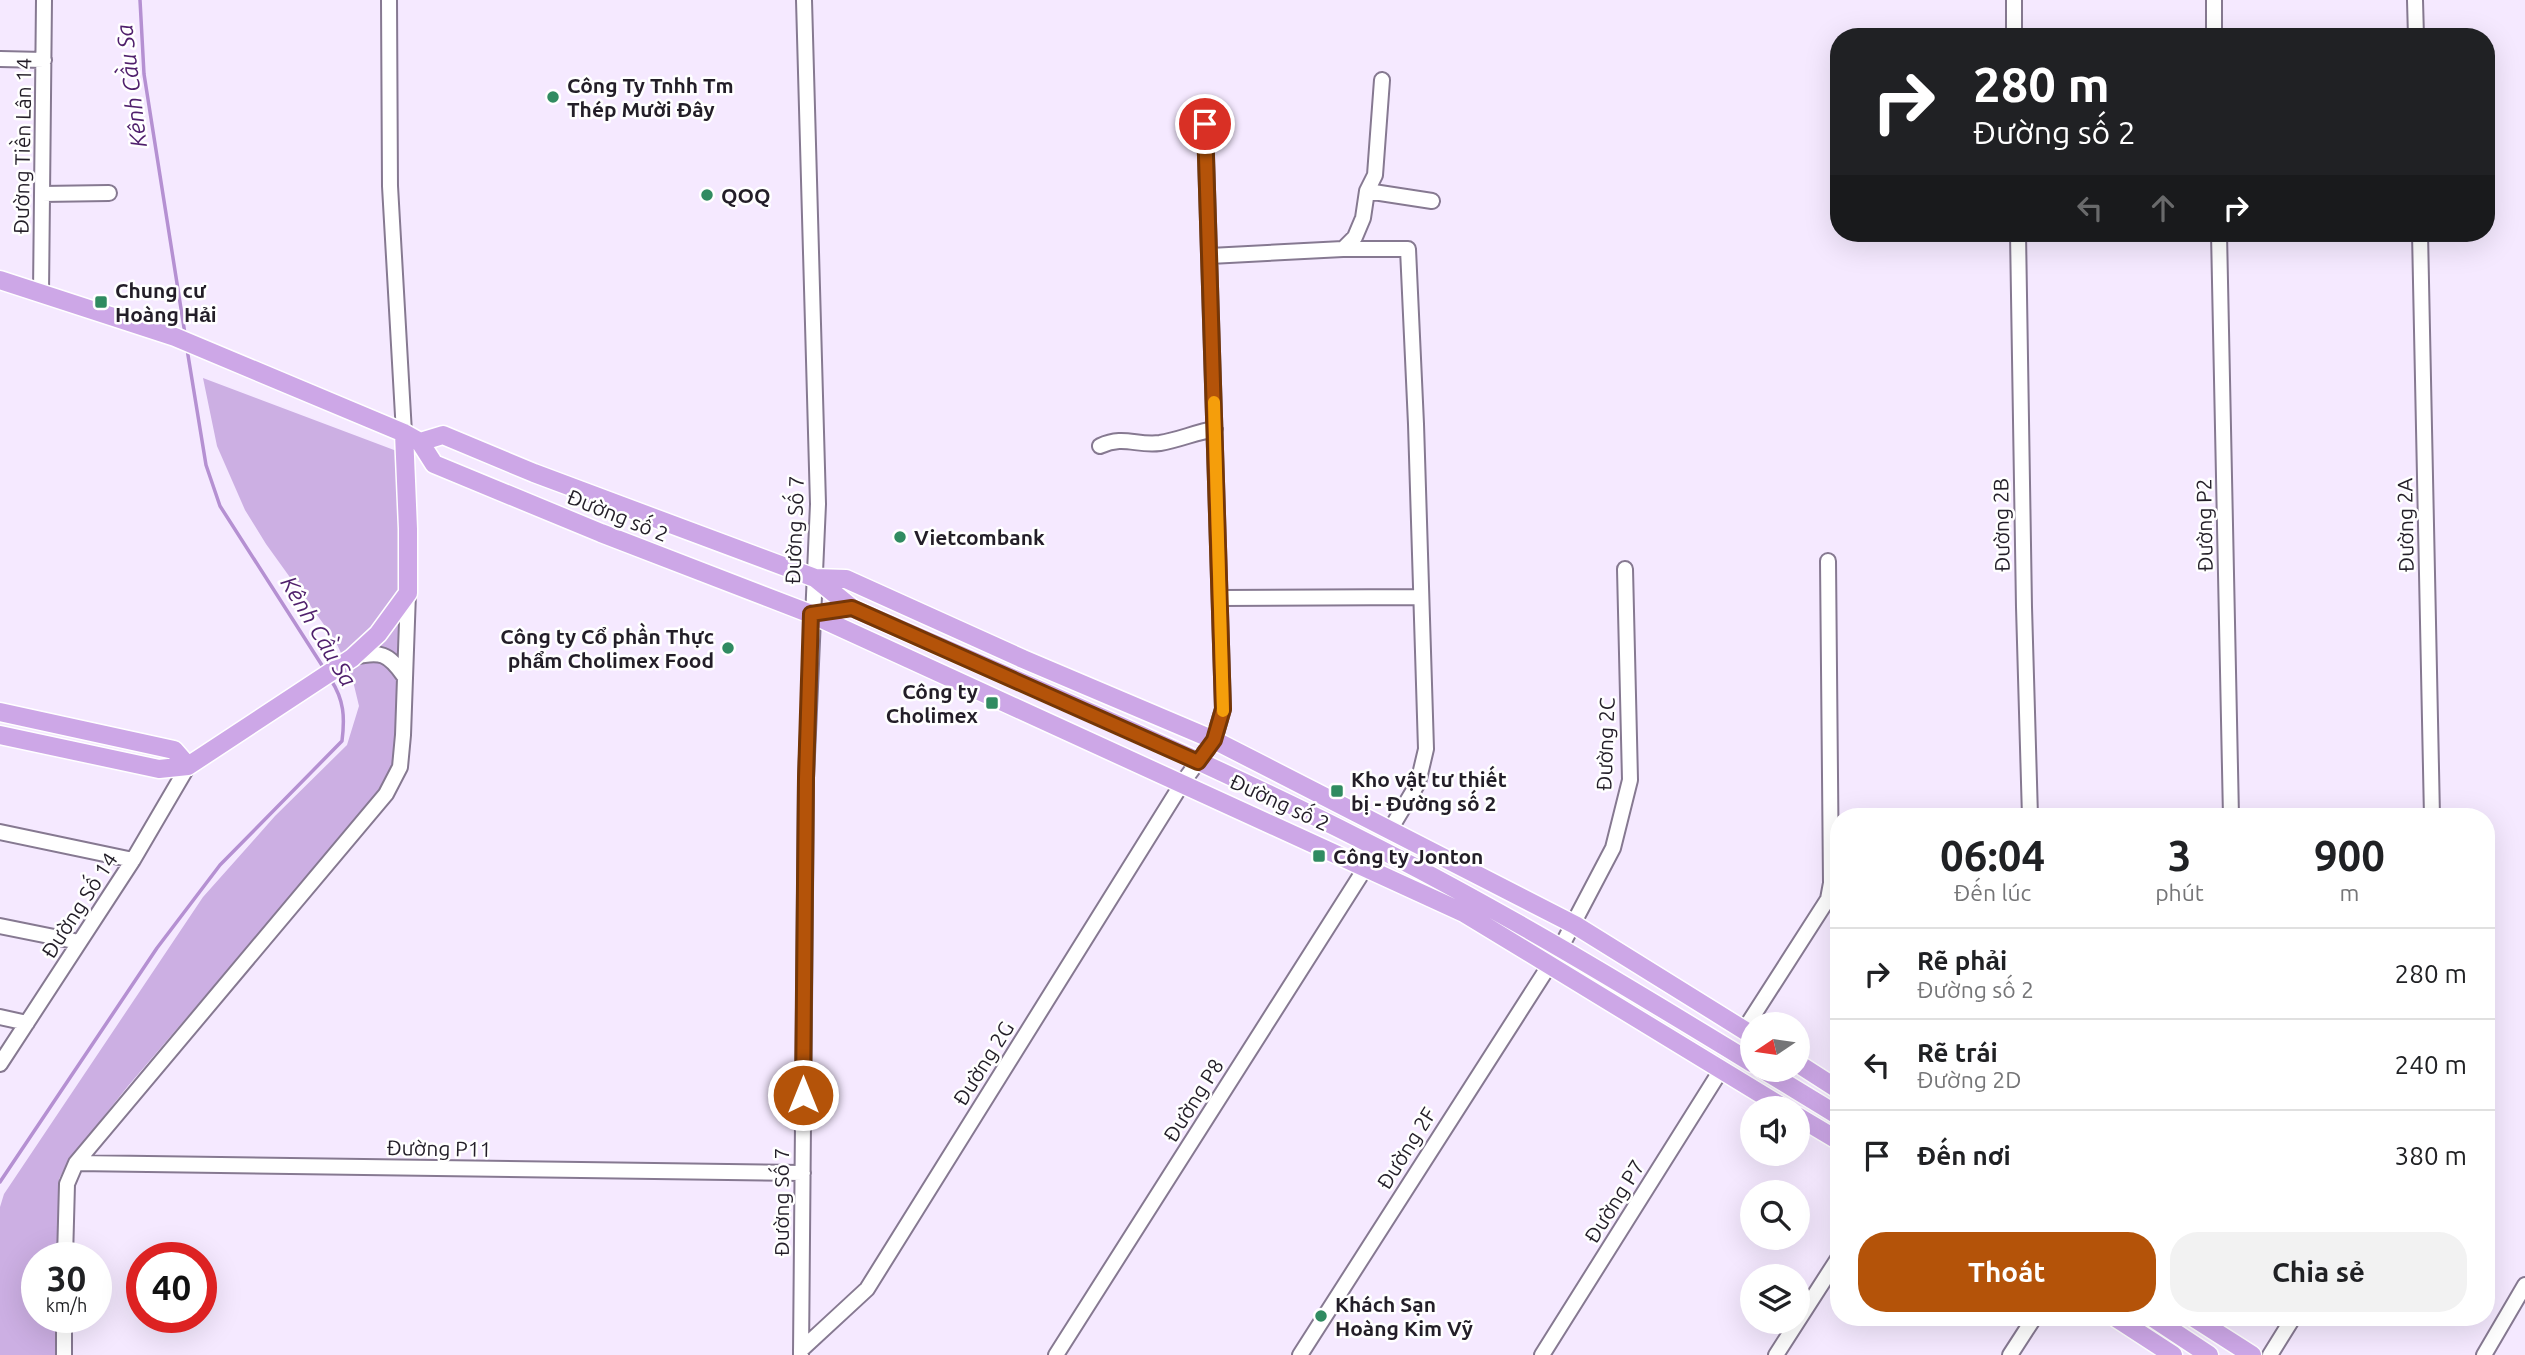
<!DOCTYPE html>
<html lang="vi">
<head>
<meta charset="utf-8">
<style>
  :root { --surface:#fff; --page:#f2f2f2; --text:#202124; --muted:#757577; --line:#e0e0e0; --accent:#b45309 }
  body { margin:0; font-family:Ubuntu,sans-serif; background:var(--page); color:var(--text); height:100vh; display:flex; flex-direction:column; font-size:26px; white-space:nowrap }
  * { box-sizing:border-box; margin:0 }
  p { font-size:23px; color:var(--muted) }
  .icon { flex:none; width:38px; height:38px; fill:none; stroke:currentColor; stroke-width:2; stroke-linecap:round; stroke-linejoin:round }
  .map { position:relative; flex:1; overflow:hidden }
  .sheet { position:absolute; left:1830px; top:808px; width:665px; height:518px; display:flex; flex-direction:column; background:var(--surface); border-radius:28px; box-shadow:0 7px 28px #0002 }
  .sheet>* { flex:none }
  .top-card { position:absolute; left:1830px; top:28px; width:665px; height:214px; border-radius:28px; box-shadow:0 7px 28px #0002; background:#202124; color:#fff; overflow:hidden }
  .needle { width:46px; rotate:257deg }
  .controls { position:absolute; left:1740px; top:1012px; display:grid; gap:14px }
  .controls a { display:grid; place-items:center; width:70px; height:70px; border-radius:50%; background:var(--surface); box-shadow:0 7px 28px #0002; font-size:35px }
  .speed { position:absolute; left:21px; top:1242px; display:flex; gap:14px; font-size:35px; font-weight:700; text-align:center }
  .speed>* { display:grid; place-content:center; width:91px; height:91px; border-radius:50%; background:var(--surface); box-shadow:0 7px 28px #0002; line-height:1 }
  .speed small { font-size:18px; font-weight:400 }
  .speed .limit { border:10px solid #d22; background:#fff; color:#111 }
  .pin { position:absolute; display:grid; place-items:center; width:60px; height:60px; color:#fff; margin:-30px; border:4px solid #fff; border-radius:50%; box-shadow:0 2px 7px #0007 }
  .me { position:absolute; width:77px; margin:-38px; rotate:0deg; stroke-linejoin:round; filter:drop-shadow(0 0 5px #0008) }
  .turn { display:flex; align-items:center; gap:24px; height:147px; padding:0 28px; font-size:32px }
  .turn .icon { width:91px; height:91px; stroke-width:2.5 }
  .turn b { display:block; font-size:49px; line-height:60px }
  .lanes { display:flex; align-items:center; height:66px; padding:0 28px; background:#0003; justify-content:center; gap:35px; direction:ltr }
  .lanes .off { opacity:.35 }
  .eta { display:flex; justify-content:space-evenly; align-items:center; height:119px; text-align:center }
  .eta b { font-size:42px; font-weight:600; line-height:49px }
  .primary-button { display:flex; gap:14px; margin-top:auto; padding:14px 28px }
  .primary-button a { flex:1; height:80px; border-radius:28px; background:var(--accent); color:#fff; font-size:28px; font-weight:600; line-height:80px; text-align:center }
  .primary-button a+a { background:var(--page); color:var(--text) }
  ul { padding:0; list-style:none }
  li { display:flex; align-items:center; gap:21px; height:91px; padding:0 28px; border-top:2px solid var(--line) }
  li div { flex:1 }
  li b { display:block; font-size:26px }
  li em { font-style:normal }
  .map>svg:first-child { display:block }
</style>
</head>
<body>
<div class="map">
<svg width="2525" height="1355" viewBox="0 0 2525 1355">
  <rect width="100%" height="100%" fill="#f5e9ff"/>
  <path fill="#ccafe3" d="M203 378 402 453 398 755 384 787 128 1086 69 1160 59 1179 58 1258H37V1318H57V1355H0V1207L4 1194 203 897 275 816 347 745 359 706 352 677 335 640 266 544 245 510 217 446Z"/>
  <g fill="none" stroke-linecap="round" stroke-linejoin="round">
    <path stroke="#b590d2" stroke-width="3.5" d="M140 0 144 74 185 334
      M187 349 206 465 220 506 325 670
      M0 1182 157 948 220 865 342 741C345 717 344 700 331 680"/>
    <defs>
      <path id="minor" d="M389 0 390 186 404 433
        M2014 0V37
        M2214 0V37
        M2415 0 2416 37
        M0 59 44 60
        M1367 191 1432 201
        M42 194 109 193
        M2018 233 2024 607 2030 817
        M2219 233 2231 817
        M2420 233 2432 817
        M1343 249H1408L1416 424 1426 749 1418 783 1390 830
        M1210 256 1343 249 1355 237 1363 218 1367 191 1375 175 1382 80
        M41 293 44 0
        M1100 446C1124 435 1136 446 1160 443 1179 440 1196 432 1215 429
        M1220 598 1421 597
        M353 657C381 651 388 653 404 676
        M0 832 133 860
        M0 926 79 942
        M0 1017 27 1023
        M1744 1030 1828 899 1831 883 1828 561
        M0 1064 133 860 188 766
        M76 1163 803 1173
        M65 1258 67 1184 76 1163 386 794 400 767 403 735 408 593
        M801 1350 867 1289 1183 782 1214 740 1223 709 1205 124
        M801 1354 806 778 818 504 804 0
        M64 1355V1318
        M1056 1355 1378 848
        M1300 1355 1561 947 1613 848 1630 780 1625 569
        M1542 1355 1721 1070
        M1776 1355 1839 1257
        M2010 1355 2034 1318
        M2270 1355 2293 1318
        M2484 1355 2525 1285"/>
      <path id="major" d="M0 280 175 337 404 433 420 442 434 464 601 533 811 614 1464 913 1784 1108
        M420 442 443 435 534 473 815 578 846 579 1023 659 1214 740 1575 925 1752 1035
        M815 578 852 608C1023 683 1196 756 1362 840 1496 907 1624 985 1752 1063
        M0 712 174 750 188 766
        M0 735 159 769 188 766 352 658 378 634 408 593V529L404 433
        M1797 1063 1839 1090
        M1762 1069 1839 1116
        M1797 1116 1839 1141
        M2116 1318 2173 1355
        M2153 1318 2209 1355
        M2194 1318 2252 1355"/>
    </defs>
    <use href="#minor" stroke="#867991" stroke-width="18"/>
    <use href="#major" stroke="#fff" stroke-width="21"/>
    <use href="#minor" stroke="#fff" stroke-width="14"/>
    <use href="#major" stroke="#cda7e7" stroke-width="18"/>
  </g>
  <g fill="none" stroke-linecap="round" stroke-linejoin="round">
    <defs>
      <path id="route" d="M803 1095 806 778 811 614 852 608 1198 762 1214 740 1223 709 1205 124"/>
    </defs>
    <use href="#route" stroke="#753606" stroke-width="18"/>
    <use href="#route" stroke="#b45309" stroke-width="12"/>
    <path stroke="#f59e0b" stroke-width="12" d="M1214 402 1223 711"/>
  </g>
  <g fill="#308b61" stroke="#fff" stroke-width="2.5">
    <circle cx="553" cy="97" r="7"/>
    <circle cx="707" cy="195" r="7"/>
    <rect x="94" y="295" width="14" height="14" rx="3.5"/>
    <circle cx="900" cy="537" r="7"/>
    <circle cx="728" cy="648" r="7"/>
    <rect x="985" y="696" width="14" height="14" rx="3.5"/>
    <rect x="1330" y="784" width="14" height="14" rx="3.5"/>
    <rect x="1312" y="849" width="14" height="14" rx="3.5"/>
    <circle cx="1321" cy="1316" r="7"/>
  </g>
  <g text-anchor="middle" dominant-baseline="central" stroke-width="5" stroke-linejoin="round" paint-order="stroke">
    <g font-size="21" font-weight="bold" fill="#231e28" stroke="#fff" text-anchor="start">
      <text x="567" y="85">Công Ty Tnhh Tm<tspan x="567" dy="24">Thép Mười Đây</tspan></text>
      <text x="721" y="195">QOQ</text>
      <text x="115" y="290">Chung cư<tspan x="115" dy="24">Hoàng Hải</tspan></text>
      <text x="914" y="537">Vietcombank</text>
      <text x="714" y="636" text-anchor="end">Công ty Cổ phần Thực<tspan x="714" dy="24">phẩm Cholimex Food</tspan></text>
      <text x="978" y="691" text-anchor="end">Công ty<tspan x="978" dy="24">Cholimex</tspan></text>
      <text x="1351" y="779">Kho vật tư thiết<tspan x="1351" dy="24">bị - Đường số 2</tspan></text>
      <text x="1333" y="856">Công ty Jonton</text>
      <text x="1335" y="1304">Khách Sạn<tspan x="1335" dy="24">Hoàng Kim Vỹ</tspan></text>
    </g>
    <g font-size="21" fill="#231e28" stroke="#fff">
      <text transform="translate(22 146) rotate(-89)">Đường Tiền Lân 14</text>
      <text transform="translate(618 515) rotate(22)">Đường số 2</text>
      <text transform="translate(2001 525) rotate(-91)">Đường 2B</text>
      <text transform="translate(2204 525) rotate(-91)">Đường P2</text>
      <text transform="translate(2405 525) rotate(-91)">Đường 2A</text>
      <text transform="translate(794 530) rotate(-88)">Đường Số 7</text>
      <text transform="translate(1605 744) rotate(-88)">Đường 2C</text>
      <text transform="translate(1280 802) rotate(25)">Đường số 2</text>
      <text transform="translate(79 905) rotate(-57)">Đường Số 14</text>
      <text transform="translate(983 1063) rotate(-58)">Đường 2G</text>
      <text transform="translate(1193 1100) rotate(-58)">Đường P8</text>
      <text transform="translate(439 1148) rotate(1)">Đường P11</text>
      <text transform="translate(1406 1148) rotate(-58)">Đường 2F</text>
      <text transform="translate(1614 1201) rotate(-58)">Đường P7</text>
      <text transform="translate(781 1202) rotate(-90)">Đường Số 7</text>
    </g>
    <g font-size="23" font-style="italic" fill="#4f1f6c" stroke="#fff">
      <text transform="translate(131 86) rotate(-97)">Kênh Cầu Sa</text>
      <text transform="translate(319 631) rotate(59)">Kênh Cầu Sa</text>
    </g>
  </g>
</svg>
<div class="controls">
<a><svg class="needle" viewBox="-14 -14 28 28"><path d="M0-13l5 13h-10z" fill="#e53935"/><path d="M0 13l5-13h-10z" fill="#757577"/></svg></a>
<a><svg class="icon" aria-label="sound" viewBox="0 0 24 24"><path d="M4 9h4l5-4v14l-5-4H4zM17 9q2 3 0 6"/></svg></a>
<a><svg class="icon" aria-label="search" viewBox="0 0 24 24"><circle cx="10" cy="10" r="6"/><path d="M15 15l6 6"/></svg></a>
<a><svg class="icon" aria-label="layers" viewBox="0 0 24 24"><path d="M12 4l9 5-9 5-9-5zM3 14l9 5 9-5"/></svg></a>
</div>
<div class="speed"><div>30<small>km/h</small></div><div class="limit">40</div></div>
<div class="pin" style="left:1205px;top:124px;background:#d93025"><svg class="icon" aria-label="arrive" viewBox="0 0 24 24"><path d="M6 21V4h12l-3 4 3 4H6"/></svg></div>
<svg class="me" style="left:803px;top:1095px" viewBox="-20 -20 40 40"><circle r="17" fill="#b45309" stroke="#fff" stroke-width="3"/><path d="M0-11L8 9 0 5-8 9z" fill="#fff"/></svg>
<div class="top-card">
<div class="turn"><svg class="icon" aria-label="right" viewBox="0 0 24 24"><path d="M7 20v-9h11M14 6l5 5-5 5"/></svg><div><b>280 m</b>Đường số 2</div></div>
<div class="lanes"><svg class="icon off" aria-label="left" viewBox="0 0 24 24"><path d="M17 20v-9H6M10 6l-5 5 5 5"/></svg><svg class="icon off" aria-label="ahead" viewBox="0 0 24 24"><path d="M12 20V5M6 11l6-6 6 6"/></svg><svg class="icon" aria-label="right" viewBox="0 0 24 24"><path d="M7 20v-9h11M14 6l5 5-5 5"/></svg></div>
</div>
<section class="sheet">
<div class="eta">
<div><b>06:04</b><p>Đến lúc</p></div>
<div><b>3</b><p>phút</p></div>
<div><b>900</b><p>m</p></div>
</div>
<ul>
<li><svg class="icon" aria-label="right" viewBox="0 0 24 24"><path d="M7 20v-9h11M14 6l5 5-5 5"/></svg><div><b>Rẽ phải</b><p>Đường số 2</p></div><em>280 m</em></li>
<li><svg class="icon" aria-label="left" viewBox="0 0 24 24"><path d="M17 20v-9H6M10 6l-5 5 5 5"/></svg><div><b>Rẽ trái</b><p>Đường 2D</p></div><em>240 m</em></li>
<li><svg class="icon" aria-label="arrive" viewBox="0 0 24 24"><path d="M6 21V4h12l-3 4 3 4H6"/></svg><div><b>Đến nơi</b></div><em>380 m</em></li>
</ul>
<div class="primary-button"><a>Thoát</a><a>Chia sẻ</a></div>
</section>
</div>
</body>
</html>
